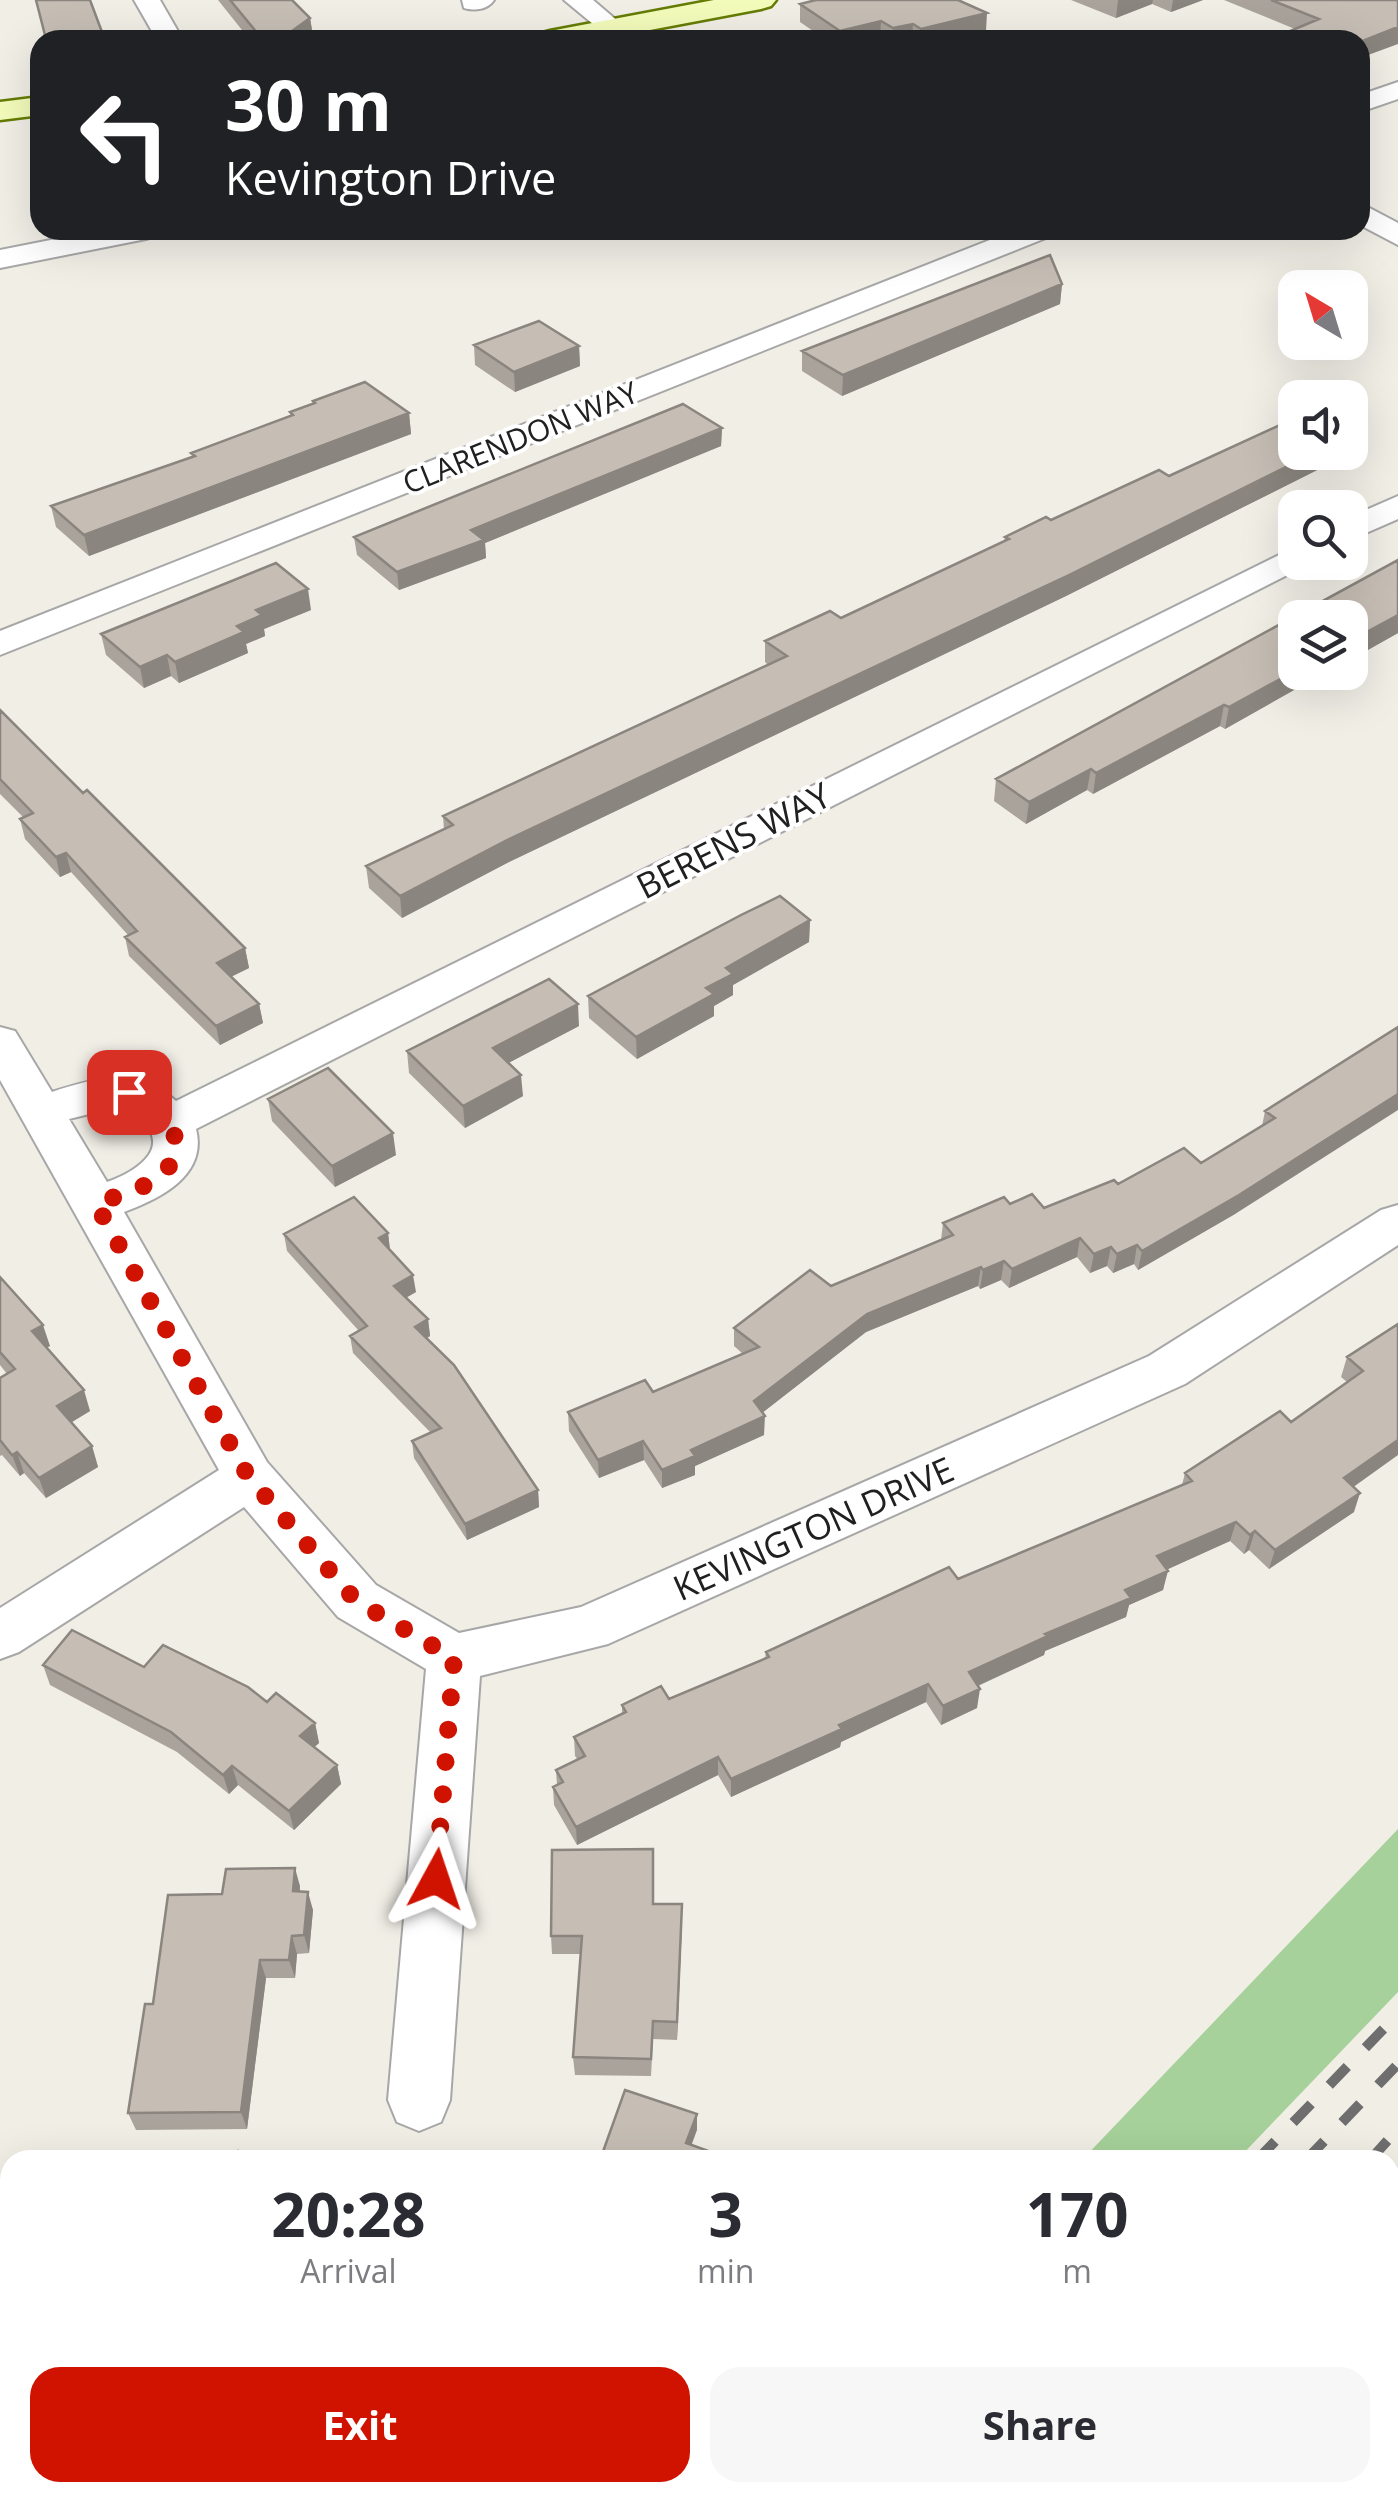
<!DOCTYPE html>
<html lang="en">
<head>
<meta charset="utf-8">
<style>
  :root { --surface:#fff; --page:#f7f7f7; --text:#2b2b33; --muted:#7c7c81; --accent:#d01200 }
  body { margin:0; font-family:"Open Sans",sans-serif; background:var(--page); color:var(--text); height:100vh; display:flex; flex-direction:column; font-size:38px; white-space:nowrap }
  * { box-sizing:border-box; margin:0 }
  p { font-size:32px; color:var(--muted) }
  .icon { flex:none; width:55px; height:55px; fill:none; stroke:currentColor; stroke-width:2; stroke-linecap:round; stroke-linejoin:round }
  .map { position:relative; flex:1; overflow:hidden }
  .sheet { position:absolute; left:0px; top:2150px; width:1400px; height:352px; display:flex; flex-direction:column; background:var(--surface); border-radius:30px 30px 0 0; box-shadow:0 10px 40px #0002 }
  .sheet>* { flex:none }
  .guide { position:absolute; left:30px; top:30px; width:1340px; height:210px; border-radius:30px; box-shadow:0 10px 40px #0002; background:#202124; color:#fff; overflow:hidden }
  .needle { width:65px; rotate:322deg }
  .buttons { position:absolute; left:1278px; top:270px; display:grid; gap:20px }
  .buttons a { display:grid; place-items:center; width:90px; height:90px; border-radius:20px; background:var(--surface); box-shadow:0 10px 40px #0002; font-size:50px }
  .pin { position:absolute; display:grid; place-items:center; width:85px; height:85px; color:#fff; margin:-42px; border-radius:20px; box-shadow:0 5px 15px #0006 }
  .me { position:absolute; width:110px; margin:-55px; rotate:5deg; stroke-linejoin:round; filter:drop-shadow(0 0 8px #0008) }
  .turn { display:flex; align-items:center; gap:35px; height:210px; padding:0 30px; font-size:45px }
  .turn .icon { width:130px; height:130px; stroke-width:2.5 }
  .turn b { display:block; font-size:70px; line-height:85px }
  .eta { display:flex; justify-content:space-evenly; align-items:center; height:170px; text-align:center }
  .eta b { font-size:60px; font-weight:700; line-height:70px }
  .action { display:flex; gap:20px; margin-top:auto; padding:20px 30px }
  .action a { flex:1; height:115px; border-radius:30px; background:var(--accent); color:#fff; font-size:40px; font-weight:700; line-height:115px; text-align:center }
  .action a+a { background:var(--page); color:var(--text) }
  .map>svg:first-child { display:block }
</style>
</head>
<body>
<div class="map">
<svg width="1398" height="2501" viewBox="0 0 1398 2501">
  <rect width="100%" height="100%" fill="#f1eee6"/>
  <path fill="#a6d19a" d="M1398 1829V1992L1237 2160H1082Z
    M1398 2231V2499L1155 2501 1163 2492H1390V2240Z
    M757 2492H915V2493L907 2501H748Z"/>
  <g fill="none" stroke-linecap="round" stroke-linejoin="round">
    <defs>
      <path id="street" d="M134 0H160L183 40H157Z
        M462 0H494C487 10 475 11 464 8Z
        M564 0H593L627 29 614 37 605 34Z
        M1398 82V99L1360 112V95Z
        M1360 203 1398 223V245L1360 225Z
        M101 230H161L156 236 146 239 0 268V250Z
        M1015 230H1056L1051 236 0 655V631Z
        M1398 496V519L1350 540V517Z
        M1295 547V562H1309L1307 565 196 1129C208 1176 159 1199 124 1212L267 1462 376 1585 459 1633 581 1607 1149 1356 1381 1210 1398 1205V1245L1185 1384 608 1644 480 1676 450 2100 441 2122 419 2131 397 2122 388 2100 426 1669 338 1617 244 1507 19 1652 0 1659V1608L219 1470 0 1080V1027L15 1031 52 1092C97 1077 137 1067 176 1101ZM114 1108C126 1108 133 1113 142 1121 173 1150 132 1173 107 1182L69 1119Z"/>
      <path id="secondary" d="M714 0H776L771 6 761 9 597 40H535L539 34 550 31Z
        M40 97V115L0 120V102Z"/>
    </defs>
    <use href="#street" stroke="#a7a7a7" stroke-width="4"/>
    <use href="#secondary" stroke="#647c03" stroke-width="5"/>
    <use href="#street" fill="#fff" fill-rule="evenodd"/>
    <use href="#secondary" fill="#f2fbba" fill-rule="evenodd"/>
    <path stroke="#6e6e6e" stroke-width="10" stroke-dasharray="26 26" stroke-linecap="butt" d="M1257 2160 1398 2014
      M1306 2160 1398 2064
      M1370 2160 1398 2129
      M1390 2194 1398 2185
      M928 2501 936 2492
      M982 2501 990 2492
      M1047 2501 1055 2492
      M1115 2501 1122 2492"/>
  </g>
  <path fill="#aaa39c" d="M218 0H292L310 18 313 36 307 40H250Z
    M1071 0H1203L1171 12 1152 4 1116 18Z
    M1224 0H1398L1360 40H1282L1283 34 1295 29Z
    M800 4 986 31 949 40H826L800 22Z
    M1062 284 1060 304 842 396 802 371V351Z
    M474 345 579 346 580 366 515 392 475 365Z
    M313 401 409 413 411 434 89 556 56 527 51 506 192 457 191 453 290 416V412L313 404Z
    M722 428 721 446 485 543 486 558 399 590 357 555 354 537Z
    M1345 456 1066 596 509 862 402 918 369 888 366 866 444 830 443 816 768 665 765 662V641L841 618 1004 541 1005 537 1169 476Z
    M1398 560V633L1350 660V618L1295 672H1326L1225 729 1220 726 1093 794 1087 790 1026 824 994 801 996 779Z
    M311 610 264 629 265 636 246 644 248 653 179 683 171 676 144 688 106 655 101 634Z
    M0 710 83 793 245 948 249 968 231 977 259 1004 263 1023 220 1045 129 956 125 937 128 935 71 872 60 877 25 839 20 819 23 817 0 794Z
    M810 920 809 942 733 985V995L714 1006V1016L637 1059 589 1018 588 996Z
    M579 1026 508 1063 523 1096 465 1128 409 1073 407 1051Z
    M1398 1027 1235 1214 1138 1270 1134 1264 1113 1273 1107 1266 1090 1273 1077 1257 1009 1288 1001 1280 980 1289 978 1286 866 1332 762 1413 764 1435 695 1466V1475L662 1488 644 1460 599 1478 569 1431 568 1412 653 1392 743 1354 734 1346V1328L941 1240 943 1223 1010 1204 1044 1208 1118 1184 1201 1163 1262 1126 1265 1111Z
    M268 1099 396 1155 335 1187 272 1121Z
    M388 1233 390 1250 416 1292 406 1298 428 1319 430 1336 427 1338 538 1490 539 1507 467 1540 414 1458 412 1441 431 1433 353 1353 350 1336 359 1331 287 1251 284 1234Z
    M0 1277 50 1346 47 1347 90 1411 71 1422 92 1446 98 1467 46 1498 24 1473 20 1476 2 1455 0 1456V1378L7 1374 0 1365Z
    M1398 1324 1353 1486 1354 1512 1269 1569 1249 1550 1244 1554 1230 1541 1167 1569 1163 1590 1129 1605 1126 1617 1045 1651 1044 1655 978 1686 977 1708 941 1725 926 1702 841 1742 840 1747 731 1797 718 1775 577 1845 554 1805 553 1787 557 1785 556 1770 578 1760 575 1756 574 1737 622 1714V1705L669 1699 765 1659 766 1652 958 1579 1182 1485 1185 1473 1291 1422 1347 1382 1341 1377 1347 1357Z
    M43 1665 144 1667 267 1702 315 1723 319 1743 314 1747 337 1765 341 1784 294 1830 238 1785 229 1794 177 1752 50 1685Z
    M300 1886V1892L313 1910 309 1953 297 1954 295 1978H266L247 2129 136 2130 128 2113 153 2004 222 1894Z
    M654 1904 682 1923 677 2040 653 2039 651 2076 575 2075 573 2057 581 1954H552L551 1936Z"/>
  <path fill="#8b857f" d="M1118 0H1153L1152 4 1116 18Z
    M1173 0H1203L1171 12Z
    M987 13 986 31 949 40H921V29Z
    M310 18 313 36 307 40H285V36Z
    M881 21 880 39 840 40V31Z
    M913 24 912 40H893V28Z
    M1398 27V44L1360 58V42Z
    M452 230H486L453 237Z
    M1062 284 1060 304 842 396 843 375Z
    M579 346 580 366 515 392 514 372Z
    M409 413 411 434 89 556 84 535Z
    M722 428 721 446 485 543 486 558 399 590 397 572 471 530Z
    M1316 452H1346L1345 456 1066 596 509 862 402 918 400 896 507 840Z
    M308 589 311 610 264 629 265 636 246 644 248 653 179 683 175 662 237 626 256 610Z
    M1398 615V633L1350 660V641Z
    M167 655 171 676 144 688 140 667Z
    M1295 671 1326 672 1225 729 1229 707Z
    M1224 705 1220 726 1093 794 1096 773Z
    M1091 769 1087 790 1026 824 1029 802Z
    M66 853 71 872 60 877 56 857Z
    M810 920 809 942 733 985V995L714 1006V1016L637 1059 636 1037 726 968Z
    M245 948 249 968 220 982 217 963Z
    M259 1004 263 1023 220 1045 216 1026Z
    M578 1004 579 1026 495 1070 493 1048Z
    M521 1075 523 1096 465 1128 463 1106Z
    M1398 1094V1110L1235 1214 1138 1270 1142 1251Z
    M393 1133 396 1155 335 1187 332 1166Z
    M388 1233 390 1250 379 1238Z
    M1080 1238 1077 1257 1009 1288 1012 1269Z
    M1137 1245 1134 1264 1113 1273 1117 1254Z
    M1111 1247 1107 1266 1090 1273 1094 1254Z
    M1004 1261 1001 1280 980 1289 983 1270Z
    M981 1267 978 1286 866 1332 753 1420 754 1401 867 1314Z
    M413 1275 416 1292 396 1303 394 1286Z
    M428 1319 430 1336 418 1344 415 1327Z
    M43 1325 50 1346 39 1352 32 1331Z
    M84 1390 90 1411 64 1427 57 1406Z
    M765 1416 764 1435 695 1466V1475L662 1488V1470L691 1450Z
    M1398 1440V1455L1338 1498 1344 1478Z
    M643 1441 644 1460 599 1478 598 1460Z
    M92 1446 98 1467 46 1498 39 1478Z
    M17 1452 24 1473 20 1476 12 1455Z
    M538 1490 539 1507 467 1540 465 1524Z
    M1360 1493 1354 1512 1269 1569 1275 1550Z
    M1236 1522 1230 1541 1153 1576 1157 1556Z
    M1255 1531 1249 1550 1244 1554 1250 1535Z
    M1168 1571 1163 1590 1129 1605 1126 1617 1045 1651 1044 1655 966 1691 969 1672 1045 1634 1125 1590Z
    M928 1684 926 1702 841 1742 840 1747 731 1797V1779L839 1725Z
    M980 1689 977 1708 941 1725 943 1706Z
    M315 1723 319 1743 305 1756 300 1736Z
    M718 1757V1775L577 1845 576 1827Z
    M337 1765 341 1784 294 1830 289 1811Z
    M232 1766 238 1785 229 1794 223 1775Z
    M295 1868 300 1886 298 1910 293 1891Z
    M308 1892 313 1910 309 1953 304 1935Z
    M682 1904V1923L677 2040V2022Z
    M292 1936 297 1954 295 1978 289 1960Z
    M260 1960 266 1978 247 2129 241 2112Z
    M697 2114V2130L686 2160V2143Z"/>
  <path fill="#c6beb5" stroke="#8b857f" stroke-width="2.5" d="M36 0H90L105 40 46 39Z
    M230 0H292L310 18 285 36 275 34 266 40H263Z
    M816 0H958L987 13 921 29 913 24 893 28 881 21 840 31 800 4Z
    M1271 0H1398V27L1360 42V40H1299L1283 34 1319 19Z
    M1050 255 1062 284 843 375 802 351Z
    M539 321 579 346 514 372 474 345Z
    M365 382 409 413 84 535 51 506 195 456 191 453 293 415 290 412 315 403 313 401Z
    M683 404 722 428 471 530 484 540 397 572 354 537Z
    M1295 418V452H1316L1069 575 507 840 400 896 366 866 453 825 443 816 787 656 765 641 830 611 841 618 1009 539 1005 537 1046 517 1051 520 1159 470 1169 476Z
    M1398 560V615L1350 641V618H1295V671L1229 707 1224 705 1096 773 1091 769 1029 802 996 779Z
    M276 563 308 589 256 610 262 615 237 626 244 632 175 662 167 655 140 667 101 634Z
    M0 710 83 793 87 790 245 948 217 963 259 1004 216 1026 125 937 137 931 66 853 56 857 20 819 33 813 0 779Z
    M780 896 810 920 726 968 733 974 706 988 714 994 636 1037 588 996 741 915Z
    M549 979 578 1004 493 1048 521 1075 463 1106 407 1051Z
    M1398 1027V1094L1239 1195 1142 1251 1137 1245 1117 1254 1111 1247 1094 1254 1080 1238 1012 1269 1004 1261 983 1270 981 1267 867 1314 754 1401 765 1416 691 1450 695 1456 662 1470 643 1441 598 1460 568 1412 645 1380 653 1392 759 1347 734 1328 810 1270 831 1286 953 1235 943 1223 1004 1197 1010 1204 1032 1194 1044 1208 1114 1180 1118 1184 1184 1148 1201 1163 1275 1118 1265 1111Z
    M328 1068 393 1133 332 1166 268 1099Z
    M354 1197 388 1233 379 1238 413 1275 394 1286 428 1319 415 1327 454 1365 538 1490 465 1524 412 1441 441 1428 350 1336 367 1326 284 1234Z
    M0 1277 43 1325 32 1331 84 1390 57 1406 92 1446 39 1478 17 1452 12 1455 0 1440V1378L15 1369 0 1352Z
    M1398 1324V1440L1344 1478 1360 1493 1275 1550 1255 1531 1250 1535 1236 1522 1157 1556 1168 1571 1125 1590 1131 1598 1045 1634 1048 1636 969 1672 980 1689 943 1706 928 1684 839 1725 842 1729 731 1779 718 1757 576 1827 553 1787 563 1782 556 1770 585 1756 574 1737 626 1712 622 1705 661 1686 669 1699 769 1657 766 1652 949 1567 958 1579 1192 1481 1185 1473 1280 1411 1291 1422 1363 1371 1347 1357Z
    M72 1630 144 1667 163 1645 248 1687 267 1702 276 1693 315 1723 300 1736 337 1765 289 1811 232 1766 223 1775 171 1732 43 1665Z
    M653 1849V1904H682L677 2022 653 2021 651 2059 573 2057 582 1936H551L552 1850Z
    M295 1868 293 1891 308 1892 304 1935 292 1936 289 1960H260L241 2112 128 2113 145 2004H153L168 1895 222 1894 226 1869Z
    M625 2090 697 2114 686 2143 725 2157 724 2160H600Z
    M238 2151 245 2160H227Z"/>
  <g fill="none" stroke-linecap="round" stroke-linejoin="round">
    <path stroke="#d01200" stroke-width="18" stroke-dasharray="0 32.4" d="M129 1092C170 1111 201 1153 148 1184 132 1192 113 1197 96 1204L248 1476 356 1601 454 1658 436 1879"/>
  </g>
  <g text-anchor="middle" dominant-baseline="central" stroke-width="8" stroke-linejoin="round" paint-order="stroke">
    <g font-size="30" fill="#202020" stroke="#fff">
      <text transform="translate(520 437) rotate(-22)">CLARENDON WAY</text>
    </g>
    <g font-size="35" fill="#202020" stroke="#fff">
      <text transform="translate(733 840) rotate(-27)">BERENS WAY</text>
      <text transform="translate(813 1528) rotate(-24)">KEVINGTON DRIVE</text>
    </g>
  </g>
</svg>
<div class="buttons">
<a><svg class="needle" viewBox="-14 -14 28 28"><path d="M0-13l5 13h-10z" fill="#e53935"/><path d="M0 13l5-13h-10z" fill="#7c7c81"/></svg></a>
<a><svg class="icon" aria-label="sound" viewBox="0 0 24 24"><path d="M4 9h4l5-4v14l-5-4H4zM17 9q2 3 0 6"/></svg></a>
<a><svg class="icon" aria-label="search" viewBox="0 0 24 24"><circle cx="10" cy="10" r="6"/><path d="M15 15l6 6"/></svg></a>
<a><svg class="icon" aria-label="layers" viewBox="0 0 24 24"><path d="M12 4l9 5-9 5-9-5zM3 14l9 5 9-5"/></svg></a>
</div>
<div class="pin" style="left:129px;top:1092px;background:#d93025"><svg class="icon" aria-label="arrive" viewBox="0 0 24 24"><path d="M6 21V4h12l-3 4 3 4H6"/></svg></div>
<svg class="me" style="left:436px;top:1879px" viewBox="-20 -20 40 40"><path d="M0-17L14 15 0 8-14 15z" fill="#d01200" stroke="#fff" stroke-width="4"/></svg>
<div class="guide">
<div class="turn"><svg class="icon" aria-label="left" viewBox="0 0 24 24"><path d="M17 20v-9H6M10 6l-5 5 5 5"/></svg><div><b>30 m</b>Kevington Drive</div></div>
</div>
<section class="sheet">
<div class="eta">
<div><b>20:28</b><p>Arrival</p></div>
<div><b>3</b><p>min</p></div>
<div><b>170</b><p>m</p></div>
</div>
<div class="action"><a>Exit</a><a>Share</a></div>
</section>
</div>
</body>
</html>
